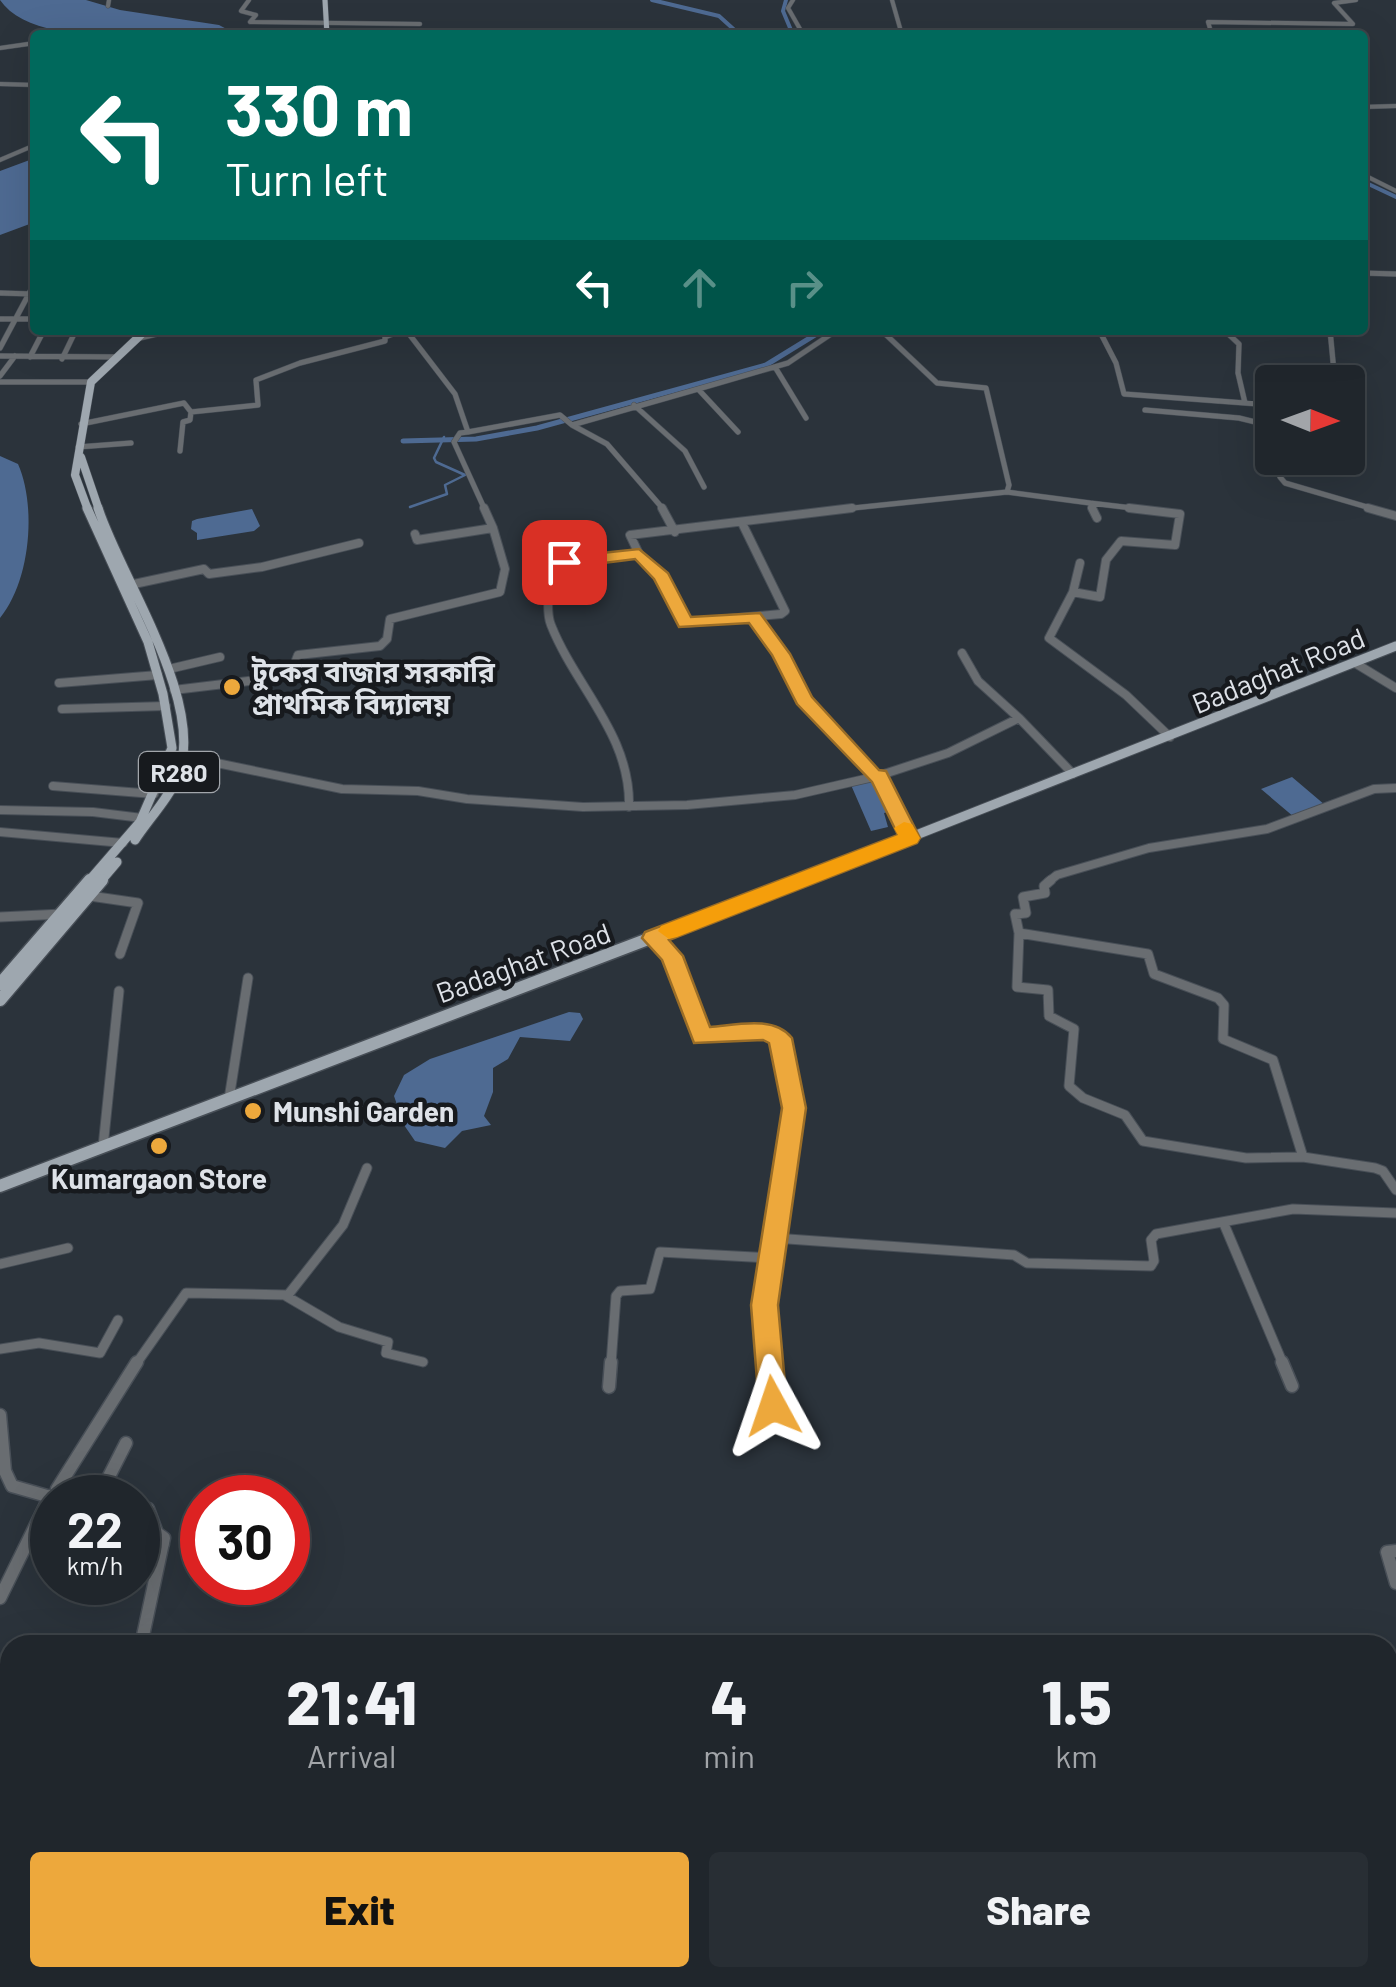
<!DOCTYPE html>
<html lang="en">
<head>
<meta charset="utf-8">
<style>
  :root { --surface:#20262c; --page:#282e34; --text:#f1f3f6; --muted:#a2a5a9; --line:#3d4348; --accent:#eda83c }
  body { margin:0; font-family:Barlow,"Noto Sans Bengali",sans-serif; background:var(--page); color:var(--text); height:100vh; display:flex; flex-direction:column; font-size:38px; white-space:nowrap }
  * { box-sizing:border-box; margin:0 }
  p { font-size:32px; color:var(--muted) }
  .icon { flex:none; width:55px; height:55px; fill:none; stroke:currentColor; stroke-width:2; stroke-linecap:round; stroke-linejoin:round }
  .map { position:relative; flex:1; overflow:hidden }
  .sheet { position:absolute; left:0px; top:1635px; width:1398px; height:352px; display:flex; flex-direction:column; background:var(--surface); border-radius:30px 30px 0 0; box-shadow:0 10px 40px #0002,0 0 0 2px var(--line) }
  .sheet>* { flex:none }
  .hud { position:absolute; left:30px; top:30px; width:1338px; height:305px; border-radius:10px; box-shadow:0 10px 40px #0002,0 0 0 2px var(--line); background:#00695c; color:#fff; overflow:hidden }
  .needle { width:65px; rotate:91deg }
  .tools { position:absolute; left:1255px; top:365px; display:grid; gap:20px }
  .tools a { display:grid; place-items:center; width:110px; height:110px; border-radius:10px; background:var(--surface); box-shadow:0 10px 40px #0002,0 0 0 2px var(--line); font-size:50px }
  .speed { position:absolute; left:30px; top:1475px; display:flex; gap:20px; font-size:50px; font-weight:700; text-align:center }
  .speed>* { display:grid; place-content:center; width:130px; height:130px; border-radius:50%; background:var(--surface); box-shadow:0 10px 40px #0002,0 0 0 2px var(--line); line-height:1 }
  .speed small { font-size:25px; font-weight:400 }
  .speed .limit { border:15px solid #d22; background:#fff; color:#111 }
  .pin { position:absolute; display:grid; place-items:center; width:85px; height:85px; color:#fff; margin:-42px; border-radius:20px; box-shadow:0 5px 15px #0006 }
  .me { position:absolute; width:110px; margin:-55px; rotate:355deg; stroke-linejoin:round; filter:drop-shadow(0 0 8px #0008) }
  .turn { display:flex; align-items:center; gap:35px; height:210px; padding:0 30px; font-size:45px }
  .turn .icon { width:130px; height:130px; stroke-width:2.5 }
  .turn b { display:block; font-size:70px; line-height:85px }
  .lanes { display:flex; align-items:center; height:95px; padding:0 30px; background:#0003; justify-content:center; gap:50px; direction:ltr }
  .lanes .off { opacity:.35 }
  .eta { display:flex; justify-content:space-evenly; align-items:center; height:170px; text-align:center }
  .eta b { font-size:60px; font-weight:800; line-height:70px }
  .primary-button { display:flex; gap:20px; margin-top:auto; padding:20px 30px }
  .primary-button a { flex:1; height:115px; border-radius:10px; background:var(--accent); color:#111; font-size:40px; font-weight:800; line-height:115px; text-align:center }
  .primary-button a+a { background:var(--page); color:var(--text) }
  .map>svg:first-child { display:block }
</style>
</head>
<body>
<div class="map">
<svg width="1396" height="1987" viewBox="0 0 1396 1987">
  <rect width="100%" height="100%" fill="#2b333b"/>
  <path fill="#313d4b" d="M1396 1703V1987H1372L1370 1978H1388V1704Z"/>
  <path fill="#4e6a92" d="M0 0H86L120 10 219 25 238 35C181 35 35 52 0 0Z
    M35 158V222L0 235V171Z
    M0 456 18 464C37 507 30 582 0 618Z
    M252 509 260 526 254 531 197 540V533L191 529 192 521 197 519Z
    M1292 777 1325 805 1294 817 1261 789Z
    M877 779 892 811 884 813 888 827 871 831 851 785Z
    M569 1012 580 1013 583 1019 570 1041 520 1037 508 1059 493 1068V1092L484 1116 491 1125 462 1131 445 1148 415 1141 404 1125 394 1096 404 1075 430 1059Z"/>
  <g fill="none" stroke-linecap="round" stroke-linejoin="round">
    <path stroke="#4e6a92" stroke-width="2.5" d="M410 507 447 494 445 485 465 475 436 462 434 458 444 437"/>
    <path stroke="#4e6a92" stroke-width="4" d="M652 0 719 16 740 35
      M786 0 783 11 793 35
      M1362 181 1396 197"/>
    <path stroke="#4e6a92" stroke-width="5" d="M403 441 476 439 537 428 766 365 823 330"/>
    <defs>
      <path id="minor-far4" d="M249 0 241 11 256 15 250 22 420 24
        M793 0 788 8 800 29 799 35
        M892 0 902 35
        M108 6 109 0
        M1212 35 1208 22 1353 24 1334 3 1356 0
        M0 48 35 43
        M0 84 35 85
        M1362 107 1396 106
        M0 160 35 145
        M1362 174 1396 191"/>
      <path id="minor-far3" d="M1362 273 1396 274
        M0 293 32 294
        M0 319H35
        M406 330 455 394 468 432 560 415 572 425 698 389 738 432
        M881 330 937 383 986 388 1009 485 1007 492 1090 503 1093 510
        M1099 330 1116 363 1124 394 1272 405
        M1224 330 1239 344 1238 373 1245 403
        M1330 330 1334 372 1330 382
        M409 333 426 330
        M136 339 173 330
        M0 348 32 288
        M0 356 119 357
        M30 357 44 330
        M62 359 76 330
        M775 367 806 418
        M0 376 15 356
        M0 382H91
        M698 389 788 363 837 330
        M634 405 685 451 704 487
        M1145 410 1239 418 1272 426
        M81 424 184 403 191 412 258 405 256 380 300 363 385 341V337L403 330
        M572 425 607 444 664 510
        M468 432 460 433 454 442 485 510
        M78 447 131 443
        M180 451 183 422 190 420 191 412
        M1290 458 1280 477 1285 483 1377 510
        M1090 503 1149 510
        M834 510 1007 492"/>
      <path id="minor-far2" d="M662 508 675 532
        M1092 508 1097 518
        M1368 508 1396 516
        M415 534 417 540 493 528 484 508
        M639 554 662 576 685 623 781 614 785 611 743 525
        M1080 563 1073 592 1049 638 1126 695 1170 737
        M134 584 204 569 209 574 262 567 359 543
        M1073 592 1100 597 1106 560 1121 541 1175 545 1180 514 1129 508
        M754 617 804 699 874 776
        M962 653 978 681 1020 719
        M1355 663 1396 688
        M169 669 220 657
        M59 683 158 675
        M174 690 290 676 298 655 380 646 387 639 390 619 500 592 505 569 493 528
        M62 709 166 706
        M183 756 342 789 418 791 467 799 583 807 687 805 795 795 878 776 948 753 1019 718 1073 774
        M878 776 910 839
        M53 786 154 794
        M629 807C631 735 576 688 551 625 546 613 549 600 548 587L554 582 541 571 540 564 639 554 630 535 852 508
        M0 810 93 812 142 818
        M0 832 123 843
        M1048 882 1057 875 1149 848 1267 829 1374 789 1396 788"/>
      <path id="minor-far1" d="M90 896 138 903 120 954
        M0 917 62 914
        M1019 933 1015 914 1026 913 1023 897 1045 893 1044 886 1051 880
        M1019 933 1148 954 1154 974 1218 998 1224 1005 1223 1039 1273 1060 1303 1157 1246 1158 1143 1141 1125 1115 1083 1098 1069 1086 1074 1029 1049 1016 1048 990 1017 987Z
        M653 938 672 956 702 1036 771 1032 780 1038 794 1108 774 1238 1014 1255 1027 1263 1151 1266 1154 1261 1151 1240 1156 1234 1293 1209 1396 1213
        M229 1099 248 978
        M103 1147 119 991
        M1303 1157 1375 1168 1383 1171 1396 1190
        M1224 1224 1283 1364
        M0 1264 68 1248
        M286 1296 339 1327 388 1342 386 1353 423 1362
        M0 1349 39 1343 100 1353 118 1320
        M136 1364 186 1293 288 1295 343 1225 367 1168
        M611 1364 616 1296 620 1291 650 1289 660 1252 771 1258
        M770 1364 765 1305 774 1238"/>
      <path id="minor" d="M769 1362 773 1406
        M1282 1362 1292 1386
        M609 1387 611 1362
        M0 1415 5 1471 12 1486 54 1498
        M56 1498 57 1489 137 1362
        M98 1498 126 1443
        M138 1510 148 1509 157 1533 164 1538 141 1645
        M28 1541 52 1545
        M138 1544H163
        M1396 1551 1387 1552 1396 1583
        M0 1598 50 1496
        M1217 1978 1223 1987"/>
      <path id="major-far3" d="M325 0 327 35"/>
      <path id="major-far2" d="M81 457 99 510
        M88 510 75 475 91 382 146 330"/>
      <path id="major-far1" d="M87 508 148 642 163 694 172 748 140 822 88 882
        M98 508C120 577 207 703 178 776 169 798 148 820 135 840
        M100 882 117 862
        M797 882 1396 646"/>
      <path id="major" d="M0 984 90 880
        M0 1000 102 880
        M0 1186 803 880"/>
    </defs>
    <use href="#minor-far4" stroke="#484f57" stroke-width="5"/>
    <use href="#minor-far3" stroke="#484f57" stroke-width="6"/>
    <use href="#minor-far2" stroke="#484f57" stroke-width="10"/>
    <use href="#minor-far1" stroke="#484f57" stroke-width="11"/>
    <use href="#minor" stroke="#484f57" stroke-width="15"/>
    <use href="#major-far3" stroke="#484f57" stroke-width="6"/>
    <use href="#major-far2" stroke="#484f57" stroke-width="9"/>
    <use href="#major-far1" stroke="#484f57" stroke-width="11"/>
    <use href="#major" stroke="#484f57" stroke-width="15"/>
    <use href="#minor-far4" stroke="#696d71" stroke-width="4"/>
    <use href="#minor-far3" stroke="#696d71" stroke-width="5"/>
    <use href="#minor-far2" stroke="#696d71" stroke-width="8"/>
    <use href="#minor-far1" stroke="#696d71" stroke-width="9"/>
    <use href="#minor" stroke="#696d71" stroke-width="12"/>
    <use href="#major-far3" stroke="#9ea7af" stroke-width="5"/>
    <use href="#major-far2" stroke="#9ea7af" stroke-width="8"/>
    <use href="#major-far1" stroke="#9ea7af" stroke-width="9"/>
    <use href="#major" stroke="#9ea7af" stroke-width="12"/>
  </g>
  <path fill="#eda83c" stroke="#9a6d27" stroke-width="2.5" d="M639 549 668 573 691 617 760 613 790 654 812 697 879 770 886 771 920 838 917 843 669 940 683 956 710 1027C736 1025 774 1015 792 1038L806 1108 778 1305 787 1406 783 1415 773 1418 763 1415 759 1406 751 1305 782 1108 769 1043 763 1040 694 1043 662 960 642 938 645 932 898 835 872 782 797 704 772 655 749 623 679 627 654 579 635 559 564 568 555 562 564 557Z"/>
  <path fill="#f59e0b" d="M904 822 912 824 920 838 917 843 677 937 669 939 658 931 661 926 898 835 894 828Z"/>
  <g fill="#eda83c" stroke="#171a1e" stroke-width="4">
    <circle cx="232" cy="687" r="10"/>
    <circle cx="253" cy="1111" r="10"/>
    <circle cx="159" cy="1146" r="10"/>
  </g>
  <g text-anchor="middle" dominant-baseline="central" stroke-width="9" stroke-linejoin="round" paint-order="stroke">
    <rect fill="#171a1e" stroke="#a2a6ab" stroke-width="2.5" x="139" y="752" width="80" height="40" rx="8"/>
    <g font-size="25" font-weight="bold" fill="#dee2e8">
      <text x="179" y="772">R280</text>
    </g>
    <g font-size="28" fill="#dee2e8" stroke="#171a1e">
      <text transform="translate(1278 670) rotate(-22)">Badaghat Road</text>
      <text transform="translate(523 962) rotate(-20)">Badaghat Road</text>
    </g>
    <g font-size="28" font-weight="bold" fill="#dee2e8" stroke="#171a1e" text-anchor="start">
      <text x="252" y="671">টুকের বাজার সরকারি<tspan x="252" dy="32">প্রাথমিক বিদ্যালয়</tspan></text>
      <text x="273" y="1111">Munshi Garden</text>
      <text x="159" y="1178" text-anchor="middle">Kumargaon Store</text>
    </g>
  </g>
</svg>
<div class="tools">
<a><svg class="needle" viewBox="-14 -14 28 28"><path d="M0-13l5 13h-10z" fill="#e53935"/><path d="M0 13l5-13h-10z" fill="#a2a5a9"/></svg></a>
</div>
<div class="speed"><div>22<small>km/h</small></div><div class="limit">30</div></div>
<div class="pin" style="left:564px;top:562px;background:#d93025"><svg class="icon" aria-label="arrive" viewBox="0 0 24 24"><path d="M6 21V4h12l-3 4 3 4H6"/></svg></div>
<svg class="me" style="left:773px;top:1406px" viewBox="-20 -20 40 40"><path d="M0-17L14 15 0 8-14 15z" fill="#eda83c" stroke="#fff" stroke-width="4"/></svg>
<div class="hud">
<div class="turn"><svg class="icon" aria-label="left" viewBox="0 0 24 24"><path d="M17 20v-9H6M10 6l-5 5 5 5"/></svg><div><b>330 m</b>Turn left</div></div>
<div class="lanes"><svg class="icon" aria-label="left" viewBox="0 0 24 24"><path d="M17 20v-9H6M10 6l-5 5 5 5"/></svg><svg class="icon off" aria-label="ahead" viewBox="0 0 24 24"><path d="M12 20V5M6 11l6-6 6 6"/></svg><svg class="icon off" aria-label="right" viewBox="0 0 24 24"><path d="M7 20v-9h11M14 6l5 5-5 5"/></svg></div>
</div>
<section class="sheet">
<div class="eta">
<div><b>21:41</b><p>Arrival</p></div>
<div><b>4</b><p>min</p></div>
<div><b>1.5</b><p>km</p></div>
</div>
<div class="primary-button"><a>Exit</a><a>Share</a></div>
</section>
</div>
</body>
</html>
